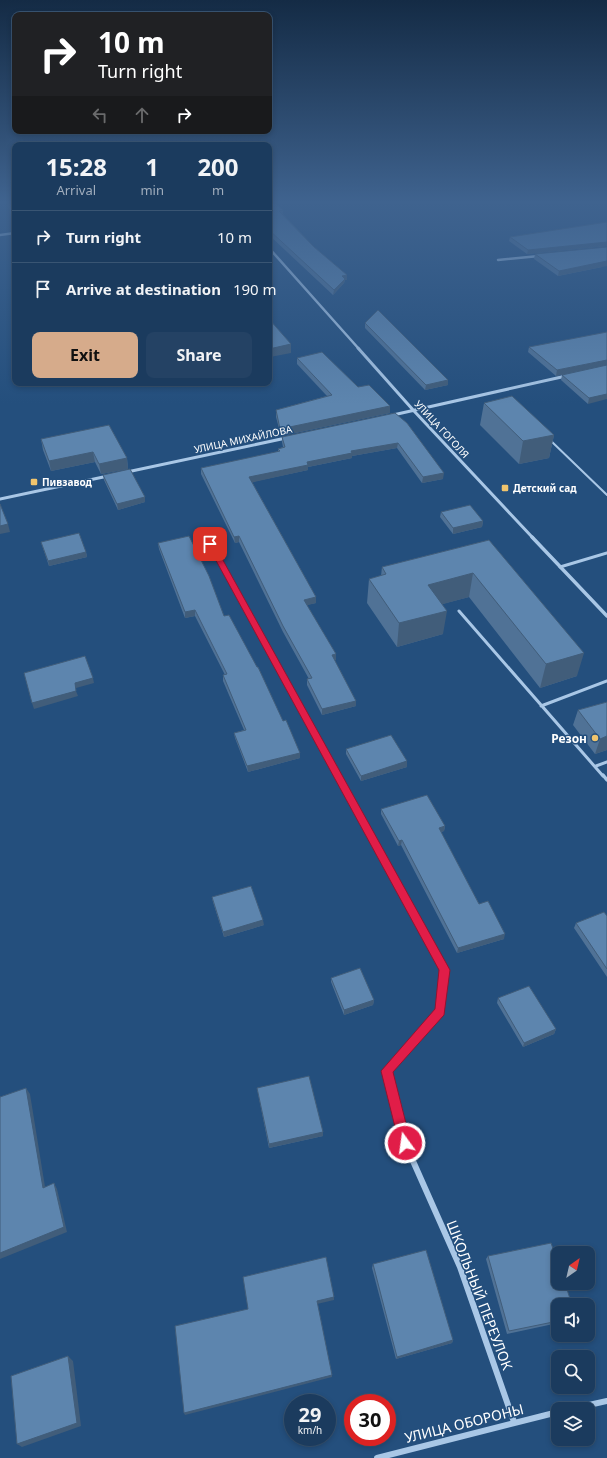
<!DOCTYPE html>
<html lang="en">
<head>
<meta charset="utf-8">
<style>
  :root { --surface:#1b3b5e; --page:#244264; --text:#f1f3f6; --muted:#a0adbc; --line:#395573; --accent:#d6ab8b }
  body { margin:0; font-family:"Noto Sans",sans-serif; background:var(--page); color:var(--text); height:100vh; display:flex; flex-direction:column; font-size:15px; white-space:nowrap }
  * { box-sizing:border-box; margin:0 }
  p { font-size:13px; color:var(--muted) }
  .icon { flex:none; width:22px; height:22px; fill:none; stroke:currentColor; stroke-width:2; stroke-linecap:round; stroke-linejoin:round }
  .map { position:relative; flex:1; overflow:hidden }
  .side { position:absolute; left:12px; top:142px; width:260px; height:244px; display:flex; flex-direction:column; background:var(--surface); border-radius:8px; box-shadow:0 2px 6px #0003,0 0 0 1px var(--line) }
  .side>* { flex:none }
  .hud { position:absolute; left:12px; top:12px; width:260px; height:122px; border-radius:8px; box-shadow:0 2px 6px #0003,0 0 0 1px var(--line); background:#202124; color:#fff; overflow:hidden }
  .needle { width:26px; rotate:34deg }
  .buttons { position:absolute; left:551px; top:1246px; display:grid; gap:8px }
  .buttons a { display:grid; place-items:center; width:44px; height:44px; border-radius:8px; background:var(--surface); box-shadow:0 2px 6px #0003,0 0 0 1px var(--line); font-size:20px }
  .speed { position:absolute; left:284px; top:1394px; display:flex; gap:8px; font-size:20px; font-weight:700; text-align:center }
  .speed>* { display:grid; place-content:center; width:52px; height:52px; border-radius:50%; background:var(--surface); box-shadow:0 2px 6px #0003,0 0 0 1px var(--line); line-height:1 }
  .speed small { font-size:10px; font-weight:400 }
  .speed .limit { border:6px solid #d22; background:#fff; color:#111 }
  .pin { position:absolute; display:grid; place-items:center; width:34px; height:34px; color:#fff; margin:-17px; border-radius:8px; box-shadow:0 2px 6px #0006 }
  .me { position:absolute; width:44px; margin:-22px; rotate:346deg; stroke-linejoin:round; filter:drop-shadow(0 0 3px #0008) }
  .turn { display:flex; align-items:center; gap:14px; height:84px; padding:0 20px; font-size:18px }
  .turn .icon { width:52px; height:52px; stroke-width:2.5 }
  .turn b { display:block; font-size:28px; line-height:34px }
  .lanes { display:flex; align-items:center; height:38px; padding:0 20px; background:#0003; justify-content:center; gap:20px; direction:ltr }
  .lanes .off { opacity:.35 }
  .eta { display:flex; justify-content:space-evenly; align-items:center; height:68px; text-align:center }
  .eta b { font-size:24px; font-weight:700; line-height:28px }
  .primary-button { display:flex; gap:8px; margin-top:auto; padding:8px 20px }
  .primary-button a { flex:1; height:46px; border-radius:8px; background:var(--accent); color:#111; font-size:16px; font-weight:700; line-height:46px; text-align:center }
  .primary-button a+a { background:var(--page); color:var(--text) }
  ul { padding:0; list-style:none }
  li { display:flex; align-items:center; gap:12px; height:52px; padding:0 20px; border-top:1px solid var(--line) }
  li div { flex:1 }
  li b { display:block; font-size:15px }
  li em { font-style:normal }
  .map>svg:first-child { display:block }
</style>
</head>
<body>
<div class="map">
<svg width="607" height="1458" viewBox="0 0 607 1458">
  <rect width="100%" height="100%" fill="#244f7d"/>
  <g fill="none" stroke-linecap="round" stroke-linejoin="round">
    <path stroke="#a9c7e6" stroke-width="2" d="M550 440 607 495"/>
    <path stroke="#a9c7e6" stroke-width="3" d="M560 567 607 553
      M459 611 603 776
      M541 706 607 681
      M596 766 607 762"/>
    <path stroke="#a9c7e6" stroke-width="3.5" d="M603 775 607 780"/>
    <path stroke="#a9c7e6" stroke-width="2.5" d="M604 200 607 201
      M269 201 278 200
      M0 235 15 233
      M269 248 359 349
      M498 260 539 256"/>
    <path stroke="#a9c7e6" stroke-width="3" d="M358 348 414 411 533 538
      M393 415 566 376
      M127 472 286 438
      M0 499 108 476"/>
    <path stroke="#a9c7e6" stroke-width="3.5" d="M532 537 607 616
      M210 544 337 776"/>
    <path stroke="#a9c7e6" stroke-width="4.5" d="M337 775 444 970 440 1011 387 1071 389 1077"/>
    <path stroke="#a9c7e6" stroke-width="6" d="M388 1076 405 1143 460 1267 514 1422
      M571 1409 607 1401
      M377 1458 558 1412"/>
  </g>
  <path fill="#507296" d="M269 200 283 210V214L314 247 347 275V280H345L344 283 333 295 269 235Z
    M15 203V237L14 231 8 204Z
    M607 222V246L527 254 509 241 510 237Z
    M535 254 602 267 558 276 534 259Z
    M365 323 448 380V385L425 390 365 328Z
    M529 347 607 365 556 376 528 352Z
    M297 358 358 387 390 406V413L281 436 276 417V410L327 396 297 364Z
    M607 365 588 404 561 380 562 375Z
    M484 403 554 435 549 458 519 464 480 425Z
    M395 413 443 479 422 483 397 448 352 456V458L308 467V470L252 482 316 597V603L306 605 336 654V660H334L356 706 322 715 307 685V679H309L283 632 239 542 235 543 201 474V468L278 452V449L283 447 282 442V437Z
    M41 439 127 458 128 469 101 474 95 462 51 471 43 450Z
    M103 475 145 497V502L118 510 104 480Z
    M441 512 483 521 482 527 453 534 440 517Z
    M489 540 577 676 540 688 469 597 442 604 443 634 397 647 367 603 369 579 381 576 382 567Z
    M41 542 86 552 87 557 49 566Z
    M158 543 224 616 300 758 248 772 235 738 234 733 244 730 223 681V675H225L195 616 185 618 159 549Z
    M607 702V750L595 754 573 725 578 710Z
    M346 749 407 767 361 781 346 754Z
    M381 809 445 826 444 831 441 832 479 904 504 939 457 953 401 845 398 846 381 814Z
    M212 897 264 925 224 937 213 902Z
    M607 916V977L574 928 576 923Z
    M331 978 374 1000 373 1005 344 1015 331 982Z
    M498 998 556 1029 554 1034 523 1047 497 1003Z
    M257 1088 323 1136 269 1148Z
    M488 1256 558 1305V1323L507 1334 486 1259Z
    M373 1264 453 1340 452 1343 396 1359 372 1268Z"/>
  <path fill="#415d7a" d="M370 200H381L370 202Z
    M607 242V246L527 254 528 250Z
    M607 261V266L558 276 559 271Z
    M347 275V280H345L344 283 333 295 334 290 342 276Z
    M291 344V353L270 357 269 349Z
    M607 360V365L556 376 557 370Z
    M448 380V385L425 390 426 385Z
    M607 394V399L588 404 589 398Z
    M390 406V413L281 436 280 429Z
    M554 435 549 458 519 464 523 441Z
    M398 443 397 448 352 456V458L308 467V470L250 483 249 477 351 451Z
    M93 452 95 462 51 471 49 461Z
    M127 458 128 469 101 474 99 464Z
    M444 473 443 479 422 483 423 477Z
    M145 497V502L118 510 117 504Z
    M483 521 482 527 453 534V528Z
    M8 524 10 532 0 534V526Z
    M239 536V542L235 543 234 537Z
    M86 552 87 557 49 566 48 561Z
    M473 573 469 597 425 609 428 585Z
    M316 597V603L304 606V600Z
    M195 610V616L185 618V612Z
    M447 611 443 634 397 647 399 623Z
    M584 653 577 676 540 688 546 664Z
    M336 654V660L332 661V655Z
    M93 678 94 683 76 688 75 683Z
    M76 691 78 696 34 709 32 703Z
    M356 701V706L322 715V709Z
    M607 736V750L595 754 600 739Z
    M300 753V758L248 772 247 766Z
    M407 761V767L361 781V776Z
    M445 826 444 831 438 833 439 828Z
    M402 840 401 845 398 846 399 841Z
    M263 920 264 925 224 937 223 932Z
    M505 934 504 939 457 953 458 948Z
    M374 1000 373 1005 344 1015V1010Z
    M556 1029 554 1034 523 1047 524 1043Z
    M26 1088 30 1094 46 1193 43 1188Z
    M323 1132V1136L269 1148V1144Z
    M54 1183 57 1189 67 1232 0 1259V1253Z
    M334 1297V1300L317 1304V1301Z
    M453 1340 452 1343 396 1359 397 1357Z
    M68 1356 73 1361 81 1426 22 1447 17 1444Z
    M332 1375V1377L185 1415 184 1413Z"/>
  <path fill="#5d85ae" stroke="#415d7a" d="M269 200H272L283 210 279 211 314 247 347 275 342 276 345 279 334 290 269 230Z
    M15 203V227L13 226 8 204Z
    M607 222V242L528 250 510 237Z
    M15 230V237L14 231Z
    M607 247V261L559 271 535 254Z
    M378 310 448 380 426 385 365 323Z
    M269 319 291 344 269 349Z
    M607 332V360L557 370 529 347Z
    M322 352 358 387 369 385 390 406 280 429 276 410 332 395 297 358Z
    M607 365V394L589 398 562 375Z
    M512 396 554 435 523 441 484 403Z
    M395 413 407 423 444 473 423 477 398 443 351 451 352 453 307 462 308 465 249 477 316 597 304 600 336 654 332 655 356 701 322 709 307 679 312 678 283 626 239 536 234 537 201 468 280 451 278 449 285 447 282 437Z
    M109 425 127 458 99 464 93 452 49 461 41 439Z
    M130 469 145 497 117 504 103 475Z
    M0 504 8 524 0 526Z
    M470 505 483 521 453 528 441 512Z
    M79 533 86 552 48 561 41 542Z
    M189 536 209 576 224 616 229 615 257 667H258L283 721 286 720 300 753 247 766 234 733 246 730 223 675 227 674 195 610 185 612 158 543Z
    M489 540 584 653 546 664 473 573 428 585 447 611 399 623 369 579 386 574 382 567Z
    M85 656 93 678 75 683 76 691 32 703 24 673Z
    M607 702V736L600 739 578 710Z
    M391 735 407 761 361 776 346 749Z
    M427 795 445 826 439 828 479 904 488 901 505 934 458 948 402 840 399 841 381 809Z
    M251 886 263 920 223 932 212 897Z
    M604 912 607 916V969L576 923Z
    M360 968 374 1000 344 1010 331 978Z
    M529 986 556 1029 524 1043 498 998Z
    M309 1076 323 1132 269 1144 257 1088Z
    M26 1088 43 1188 54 1183 64 1227 0 1253V1097Z
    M551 1243 558 1263V1283H565L572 1305H558V1321L509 1331 488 1256Z
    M426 1250 453 1340 397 1357 373 1264Z
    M326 1257 334 1297 317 1301 332 1375 184 1413 175 1326 248 1309 243 1277Z
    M68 1356 77 1423 17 1444 11 1376Z"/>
  <linearGradient id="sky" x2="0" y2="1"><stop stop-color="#142b45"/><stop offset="0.5" stop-color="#3f638f"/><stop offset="1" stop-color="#3f638f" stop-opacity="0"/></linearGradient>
  <rect width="607" height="404" fill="url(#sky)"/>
  <path fill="#e11d48" stroke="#92132f" d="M210 542 214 544 450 970 444 1015 393 1072 411 1143 409 1147 405 1149 401 1147 399 1143 381 1071 435 1009 439 970 207 544Z"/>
  <g fill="#f0c46d" stroke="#244f7d" stroke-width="1.5">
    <rect x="30" y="478" width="8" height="8" rx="2"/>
    <rect x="501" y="484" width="8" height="8" rx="2"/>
    <circle cx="595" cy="738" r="4"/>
  </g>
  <g text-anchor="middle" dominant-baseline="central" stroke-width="3" stroke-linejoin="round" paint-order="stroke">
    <g font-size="10" fill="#fff" stroke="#244f7d">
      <text transform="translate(442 429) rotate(47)">УЛИЦА ГОГОЛЯ</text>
      <text transform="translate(243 439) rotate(-12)">УЛИЦА МИХАЙЛОВА</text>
    </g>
    <g font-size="10" font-weight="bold" fill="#fff" stroke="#244f7d" text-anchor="start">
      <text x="42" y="482">Пивзавод</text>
      <text x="513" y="488">Детский сад</text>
    </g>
    <g font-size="12" font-weight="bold" fill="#fff" stroke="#244f7d" text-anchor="end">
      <text x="587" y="738">Резон</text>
    </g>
    <g font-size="14" fill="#fff" stroke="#244f7d">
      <text transform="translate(480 1295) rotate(69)">ШКОЛЬНЫЙ ПЕРЕУЛОК</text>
      <text transform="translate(464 1423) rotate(-14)">УЛИЦА ОБОРОНЫ</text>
    </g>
  </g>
</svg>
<div class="buttons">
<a><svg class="needle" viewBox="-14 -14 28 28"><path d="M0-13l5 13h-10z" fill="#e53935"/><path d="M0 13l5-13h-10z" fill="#a0adbc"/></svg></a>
<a><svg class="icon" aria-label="sound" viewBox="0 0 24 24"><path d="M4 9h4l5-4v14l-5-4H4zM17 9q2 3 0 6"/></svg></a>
<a><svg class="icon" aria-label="search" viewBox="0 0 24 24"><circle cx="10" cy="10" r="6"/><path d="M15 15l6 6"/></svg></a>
<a><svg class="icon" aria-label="layers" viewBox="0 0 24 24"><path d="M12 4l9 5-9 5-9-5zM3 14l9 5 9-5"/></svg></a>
</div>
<div class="speed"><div>29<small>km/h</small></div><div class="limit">30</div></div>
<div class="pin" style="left:210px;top:544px;background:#d93025"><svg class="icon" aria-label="arrive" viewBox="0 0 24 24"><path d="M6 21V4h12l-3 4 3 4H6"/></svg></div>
<svg class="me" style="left:405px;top:1143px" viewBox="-20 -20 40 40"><circle r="17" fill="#e11d48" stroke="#fff" stroke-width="3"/><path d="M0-11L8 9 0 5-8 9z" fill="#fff"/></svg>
<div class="hud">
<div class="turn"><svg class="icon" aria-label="right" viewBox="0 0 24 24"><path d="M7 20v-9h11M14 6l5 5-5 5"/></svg><div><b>10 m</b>Turn right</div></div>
<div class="lanes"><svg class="icon off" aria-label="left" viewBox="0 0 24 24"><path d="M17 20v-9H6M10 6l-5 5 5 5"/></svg><svg class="icon off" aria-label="ahead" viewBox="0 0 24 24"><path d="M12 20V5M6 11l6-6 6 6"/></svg><svg class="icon" aria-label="right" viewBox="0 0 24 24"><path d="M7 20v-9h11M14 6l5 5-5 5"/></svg></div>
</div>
<section class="side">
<div class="eta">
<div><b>15:28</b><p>Arrival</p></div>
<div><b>1</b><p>min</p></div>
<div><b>200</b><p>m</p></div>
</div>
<ul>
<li><svg class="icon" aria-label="right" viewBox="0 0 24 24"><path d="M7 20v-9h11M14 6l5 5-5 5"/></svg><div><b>Turn right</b></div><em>10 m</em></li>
<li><svg class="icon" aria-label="arrive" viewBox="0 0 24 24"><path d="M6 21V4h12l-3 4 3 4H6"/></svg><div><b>Arrive at destination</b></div><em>190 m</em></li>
</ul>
<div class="primary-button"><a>Exit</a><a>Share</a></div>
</section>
</div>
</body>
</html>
